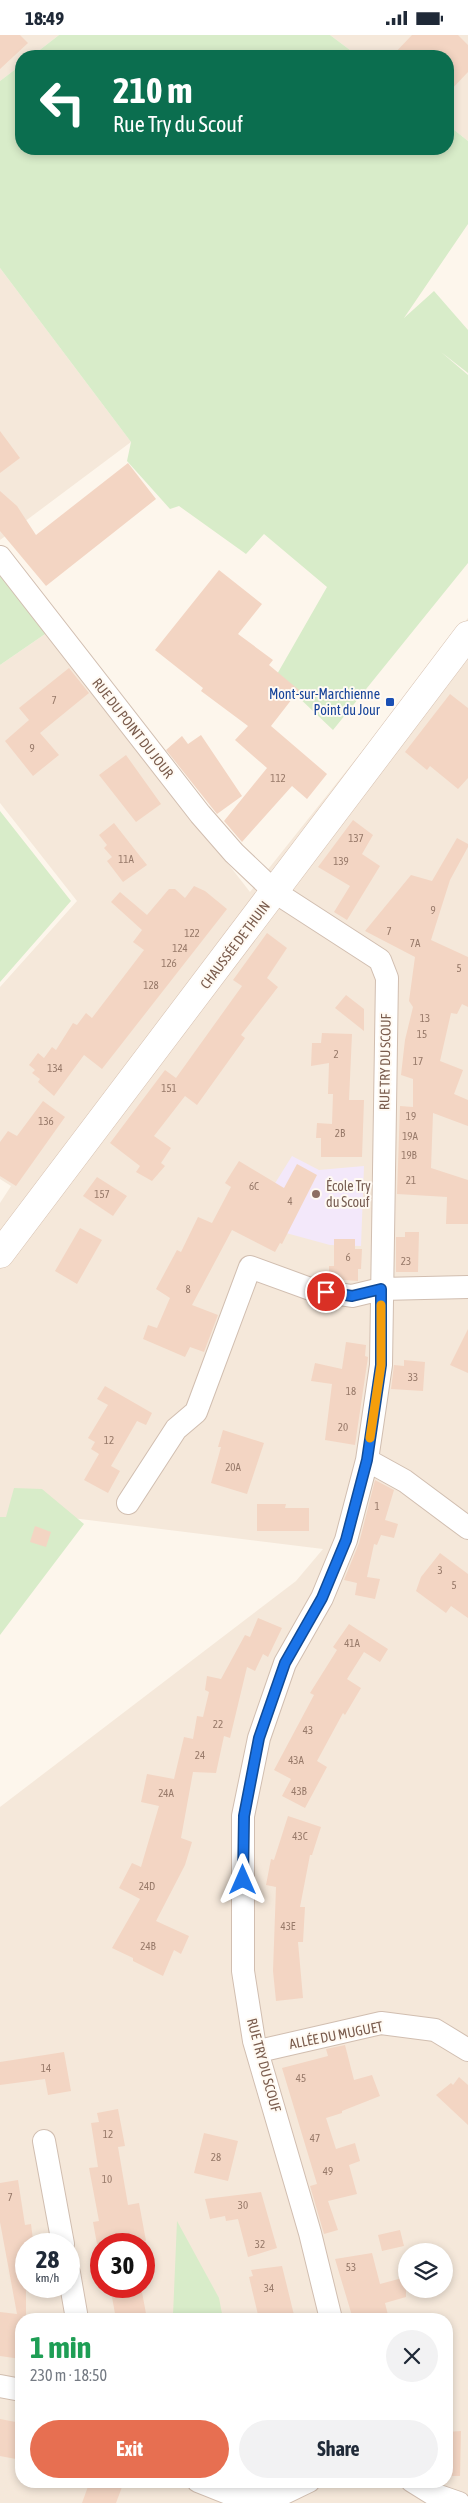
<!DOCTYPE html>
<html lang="en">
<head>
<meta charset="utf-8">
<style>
  :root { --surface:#fff; --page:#f2f2f3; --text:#1f2937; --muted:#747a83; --accent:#e76f51 }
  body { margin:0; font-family:"Asap Condensed",sans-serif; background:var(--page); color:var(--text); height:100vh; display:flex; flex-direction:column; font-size:19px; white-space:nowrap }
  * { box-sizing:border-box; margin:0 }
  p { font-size:16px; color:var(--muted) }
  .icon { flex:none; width:28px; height:28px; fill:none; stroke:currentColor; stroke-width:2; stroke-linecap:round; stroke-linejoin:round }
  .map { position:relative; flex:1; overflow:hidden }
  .drawer { position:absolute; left:15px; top:2278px; width:438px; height:175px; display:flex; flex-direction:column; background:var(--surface); border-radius:20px; box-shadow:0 2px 8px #0003 }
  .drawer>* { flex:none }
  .guide { position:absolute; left:15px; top:15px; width:439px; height:105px; border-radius:20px; box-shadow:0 2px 8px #0003; background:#0b6e4f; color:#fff; overflow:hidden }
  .buttons { position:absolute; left:398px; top:2208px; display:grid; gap:10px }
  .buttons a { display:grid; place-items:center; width:55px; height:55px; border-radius:50%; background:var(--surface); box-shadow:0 2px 8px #0003; font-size:25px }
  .speed { position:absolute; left:15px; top:2198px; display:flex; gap:10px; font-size:25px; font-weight:700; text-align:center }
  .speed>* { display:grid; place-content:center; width:65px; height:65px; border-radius:50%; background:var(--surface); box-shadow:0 2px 8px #0003; line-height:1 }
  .speed small { font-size:12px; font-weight:400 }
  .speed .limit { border:8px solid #d22; background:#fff; color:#111 }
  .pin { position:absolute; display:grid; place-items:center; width:42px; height:42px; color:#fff; margin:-21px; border:2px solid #fff; border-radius:50%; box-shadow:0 1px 5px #0007 }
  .me { position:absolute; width:55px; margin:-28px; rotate:0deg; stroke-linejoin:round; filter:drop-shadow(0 0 4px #0008) }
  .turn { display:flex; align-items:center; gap:18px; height:105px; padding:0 15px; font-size:22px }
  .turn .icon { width:65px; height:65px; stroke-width:2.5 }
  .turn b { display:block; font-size:35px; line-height:42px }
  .round { display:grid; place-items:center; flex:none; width:52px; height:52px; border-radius:26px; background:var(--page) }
  .overview { display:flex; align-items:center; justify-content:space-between; height:85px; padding:0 15px }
  h1 { font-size:30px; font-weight:700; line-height:38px; color:#1e9e55 }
  .primary-button { display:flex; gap:10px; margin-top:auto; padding:10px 15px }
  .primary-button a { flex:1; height:58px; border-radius:30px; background:var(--accent); color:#fff; font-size:20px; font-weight:700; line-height:58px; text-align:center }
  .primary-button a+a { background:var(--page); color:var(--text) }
  .status { display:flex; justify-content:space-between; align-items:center; height:35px; padding:0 25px; background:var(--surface); direction:ltr }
  .status svg { height:14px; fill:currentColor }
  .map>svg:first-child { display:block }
</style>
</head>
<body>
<div class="status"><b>18:49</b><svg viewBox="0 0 49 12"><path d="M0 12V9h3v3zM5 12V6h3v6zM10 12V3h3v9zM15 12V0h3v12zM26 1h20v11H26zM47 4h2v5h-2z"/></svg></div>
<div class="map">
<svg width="468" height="2468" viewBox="0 0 468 2468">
  <rect width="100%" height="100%" fill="#fdf6ec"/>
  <path fill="#f5e8da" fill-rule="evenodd" d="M0 0H59L32 21H21V30L0 46Z
    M330 0H468V106L448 90V21H358Z
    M0 233 131 407 0 505Z
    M468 583V2468H0V1772L296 1546 323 1514 64 1482 0 1559V1168L11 1151 0 1144V952L77 866 0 768V630L48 597 250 857ZM26 2209H69V2251H26ZM101 2209H144V2251H101ZM406 2216H444V2254H406ZM21 2284H446V2446H21Z"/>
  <path fill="#f3e8fa" d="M292 1121 319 1135 364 1131 361 1211 330 1210 286 1198 254 1182Z"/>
  <path fill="#d8ecc9" d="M59 0H330L358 21H32Z
    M21 30V114H448V90L468 106V189L404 283 434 256 468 295V338L441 317 468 340V528L333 695 276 641 327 552 264 499 246 519 179 471 170 474 127 426 131 407 0 233V46Z
    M0 536 48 597 0 630Z
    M0 776 71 866 0 947Z
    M14 1453 42 1454 84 1489 0 1600V1482H6Z
    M177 2186 219 2263 223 2284H176L173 2280Z"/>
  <path fill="#f3d5c3" d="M0 0H20L28 8 0 34Z
    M412 0H458L468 10V37L448 58V21H392Z
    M0 396 20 423 0 438Z
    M128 428 156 464 46 551 0 496V456L17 471 36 500Z
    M219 535 262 569 238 599 273 625 269 630 299 655 271 691 327 739 307 764 292 751 242 807 224 786 267 733 235 705 248 691 201 656 203 653 155 615Z
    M69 633 89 658 40 698 59 720 33 741 5 706 29 685 19 673Z
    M450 659 468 673V743L458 754 430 731 427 735 405 717Z
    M201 700 242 761 217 779 166 715 182 701 188 709Z
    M126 720 161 769 136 787 99 740Z
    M353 785 373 800 362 819 380 831 347 885 334 877 350 851 318 832Z
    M114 788 147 830 123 847 107 826 112 822 104 813 107 810 99 800Z
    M457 803 468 809V812L450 845 431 905 468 922V972L462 969 457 979 451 978 440 1026 463 1035 454 1059 468 1065V1091L433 1078 431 1133 468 1145V1189H446L447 1162 397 1159 400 1071 413 1072V1044L401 1040 405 1005 413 972 409 966 415 922 365 896 411 840 432 846Z
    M194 851 205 856 227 874 102 1034 84 1020 54 1061 38 1047 40 1044 32 1038 35 1035 29 1030 38 1018 44 1023 52 1012 56 1015 73 988 77 990 86 978 92 983 144 915 133 907 142 895 111 867 120 857 147 880 169 854H175L185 863Z
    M267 898 287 913 267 943 278 952 241 1000 245 1003 197 1070 185 1061 154 1101 171 1113 161 1128 165 1131 152 1146 136 1137 140 1131 110 1108 165 1035 176 1043 242 951 233 945Z
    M346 960 364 974V996L335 973Z
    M322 998 352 999 349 1065H364L362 1122H321V1103H316L317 1088 332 1089 333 1059H328L329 1028 311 1031 312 1008H321Z
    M43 1066 65 1082 16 1151 0 1141V1107L8 1096 17 1101Z
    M239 1126 284 1153 297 1129 317 1140 282 1209 280 1208 275 1217 232 1195 192 1270 218 1280 204 1317 190 1312 185 1322 143 1304 148 1290 157 1293 170 1263 156 1254 177 1215 181 1217 198 1182 212 1188 231 1152 225 1148Z
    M97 1142 127 1161 113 1181 83 1161Z
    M80 1193 102 1205 77 1249 55 1236Z
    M405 1197H419L418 1237H396V1202H405Z
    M334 1204H355V1214H362L361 1234H358V1246L329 1244V1231H334Z
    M468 1294V1338L450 1330Z
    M346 1307 366 1310 365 1321 368 1322 355 1410 325 1405 332 1349 311 1346 315 1328 342 1334Z
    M404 1325 425 1327 423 1356 391 1354 394 1330 404 1331Z
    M105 1351 152 1378 146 1390 137 1386 111 1431 120 1436 108 1458 84 1445 99 1419 91 1414 95 1407 88 1403 108 1370 97 1364Z
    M223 1395 264 1408 247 1459 211 1448 221 1412H218Z
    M375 1445 394 1455 385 1485 398 1489 394 1503 381 1500 377 1510 374 1509 367 1542 380 1544 375 1564 355 1560 357 1548 344 1545 359 1508Z
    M257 1469H286L285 1473H309V1496H257Z
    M35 1491 51 1497 46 1512 30 1507Z
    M440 1518 468 1539V1583L451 1571 446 1578 416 1556 421 1542Z
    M258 1583 282 1593 268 1622 263 1619 255 1636 247 1632 230 1703 224 1701 216 1738 193 1737 181 1803 192 1807 185 1830 156 1886 189 1901 181 1919 174 1915 163 1941 133 1926V1923L112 1913 140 1864 119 1853 132 1828 141 1832 159 1771 141 1767 147 1739 174 1744 184 1702 193 1704 197 1681 203 1682 209 1657 205 1655 207 1641 221 1644 245 1600 250 1602Z
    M349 1589 388 1614 380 1627 364 1617 347 1644 361 1653 345 1680 343 1678 317 1726 327 1732 305 1773 282 1761 291 1744 274 1735 314 1660 310 1658 337 1615 333 1612Z
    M288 1781 321 1792 312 1820H310L300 1872H305L303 1907H298L303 1963 276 1966 273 1936 276 1852 266 1850 271 1824 274 1825Z
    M345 2010 354 2045 372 2040 380 2061 342 2076V2078L326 2083 336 2114 355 2108 360 2126 349 2130 357 2159 328 2166 338 2195 324 2199 310 2151 317 2149 282 2033 328 2021 326 2014Z
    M64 2017 71 2056 48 2060 45 2044 0 2050V2027Z
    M459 2042 468 2050V2090L436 2060 451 2048 453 2050Z
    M118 2074 125 2111 118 2112 128 2170 139 2168 146 2206 97 2209 93 2187 99 2186 89 2133 98 2132 91 2088 99 2087 97 2078Z
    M204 2098 238 2106 228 2146 194 2138Z
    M18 2145 25 2190 31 2189 33 2205 26 2209V2284H21V2324L0 2321V2277L17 2279 0 2187V2148Z
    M261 2157 277 2213 248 2222 238 2184 226 2186 225 2181 210 2184 205 2164Z
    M400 2195 404 2211 382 2216 378 2200Z
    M372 2218 380 2249 406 2242V2262L385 2268 389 2284H353L335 2224Z
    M282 2231 295 2284H259L249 2242 253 2241 251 2235Z
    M142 2257 147 2284H116L112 2262Z
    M0 2384 21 2388V2425L0 2421Z
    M461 2396 460 2441H446V2397Z
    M90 2446H109L122 2452 116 2468H82Z"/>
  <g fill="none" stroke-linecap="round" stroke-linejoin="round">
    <defs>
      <path id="street" d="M0 522 200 779 234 818 275 857 380 925 387 943 381 1330 367 1425 346 1505 322 1563 285 1628 259 1703 243 1781V1936L254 2006 310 2198 331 2284
        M367 1425 405 1446 468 1493
        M128 1468 176 1394 196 1377 250 1232 313 1255 352 1261 381 1254 468 1252
        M259 2016 381 1988 435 1995 468 2015
        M44 2106 63 2209
        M69 2238 77 2284
        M0 2351 21 2355
        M198 2446 238 2462 272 2464 309 2446
        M412 2446 433 2459 459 2468"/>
      <path id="secondary" d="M0 1219 468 600"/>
    </defs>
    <use href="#street" stroke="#d1beb0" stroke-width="24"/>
    <use href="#secondary" stroke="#d6c0b0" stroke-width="29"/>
    <use href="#street" stroke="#fff" stroke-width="22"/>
    <use href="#secondary" stroke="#fff" stroke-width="28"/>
  </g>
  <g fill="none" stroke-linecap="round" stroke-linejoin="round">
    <defs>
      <path id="route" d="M243 1845 244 1781 259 1703 285 1628 322 1563 346 1505 367 1425 381 1330V1254L352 1261 326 1257"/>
    </defs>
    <use href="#route" stroke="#114b97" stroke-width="12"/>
    <use href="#route" stroke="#1a73e8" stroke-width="9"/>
    <path stroke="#f59e0b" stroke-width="9" d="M370 1403 381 1330V1270"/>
  </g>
  <rect fill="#1a4fb4" stroke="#fffaf3" stroke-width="2" x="385" y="662" width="10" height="10" rx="2.5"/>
  <circle fill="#8d6e63" stroke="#fffaf3" stroke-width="2" cx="316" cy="1159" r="5"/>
  <g text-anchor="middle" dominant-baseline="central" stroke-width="4" stroke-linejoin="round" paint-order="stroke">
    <g font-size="11" fill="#987a6a">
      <text x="54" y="665">7</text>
      <text x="32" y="713">9</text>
      <text x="278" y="743">112</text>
      <text x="356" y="803">137</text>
      <text x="126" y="824">11A</text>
      <text x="341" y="826">139</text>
      <text x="433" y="875">9</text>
      <text x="389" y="896">7</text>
      <text x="192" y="898">122</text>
      <text x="415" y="908">7A</text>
      <text x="180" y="913">124</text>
      <text x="169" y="928">126</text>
      <text x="459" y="933">5</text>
      <text x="151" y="950">128</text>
      <text x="425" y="983">13</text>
      <text x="422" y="999">15</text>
      <text x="336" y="1019">2</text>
      <text x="418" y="1026">17</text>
      <text x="55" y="1033">134</text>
      <text x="169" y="1053">151</text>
      <text x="411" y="1081">19</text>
      <text x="46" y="1086">136</text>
      <text x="340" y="1098">2B</text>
      <text x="410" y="1101">19A</text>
      <text x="409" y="1120">19B</text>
      <text x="411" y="1145">21</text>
      <text x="254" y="1151">6C</text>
      <text x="102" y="1159">157</text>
      <text x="290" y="1166">4</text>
      <text x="348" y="1222">6</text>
      <text x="406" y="1226">23</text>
      <text x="188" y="1254">8</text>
      <text x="413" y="1342">33</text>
      <text x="351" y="1356">18</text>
      <text x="343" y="1392">20</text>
      <text x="109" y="1405">12</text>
      <text x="233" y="1432">20A</text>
      <text x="377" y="1471">1</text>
      <text x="440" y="1535">3</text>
      <text x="454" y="1550">5</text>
      <text x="352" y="1608">41A</text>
      <text x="218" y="1689">22</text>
      <text x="308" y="1695">43</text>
      <text x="200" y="1720">24</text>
      <text x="296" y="1725">43A</text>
      <text x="299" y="1756">43B</text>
      <text x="166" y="1758">24A</text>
      <text x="300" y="1801">43C</text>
      <text x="147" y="1851">24D</text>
      <text x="288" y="1891">43E</text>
      <text x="148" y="1911">24B</text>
      <text x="46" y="2033">14</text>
      <text x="301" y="2043">45</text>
      <text x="108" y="2099">12</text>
      <text x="315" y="2103">47</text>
      <text x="216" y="2122">28</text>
      <text x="328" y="2136">49</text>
      <text x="107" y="2144">10</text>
      <text x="10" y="2162">7</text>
      <text x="243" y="2170">30</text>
      <text x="260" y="2209">32</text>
      <text x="351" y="2232">53</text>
      <text x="269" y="2253">34</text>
    </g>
    <g font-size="14" fill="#164399" stroke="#fffaf3" text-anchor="end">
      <text x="380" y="659">Mont-sur-Marchienne<tspan x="380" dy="16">Point du Jour</tspan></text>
    </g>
    <g font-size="14" fill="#7a5c4d" stroke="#fffaf3">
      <text transform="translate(133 693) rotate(52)">RUE DU POINT DU JOUR</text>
      <text transform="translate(235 910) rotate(-53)">CHAUSSÉE DE THUIN</text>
      <text transform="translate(385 1027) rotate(-89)">RUE TRY DU SCOUF</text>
      <text transform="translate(336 2000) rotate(-11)">ALLÉE DU MUGUET</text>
      <text transform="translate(264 2030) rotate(75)">RUE TRY DU SCOUF</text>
    </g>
    <g font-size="14" fill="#785e54" stroke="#fffaf3" text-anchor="start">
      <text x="326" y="1151">École Try<tspan x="326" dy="16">du Scouf</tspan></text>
    </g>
  </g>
</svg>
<div class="buttons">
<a><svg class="icon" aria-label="layers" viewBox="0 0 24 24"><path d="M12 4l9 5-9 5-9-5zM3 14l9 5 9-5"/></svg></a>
</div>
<div class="speed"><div>28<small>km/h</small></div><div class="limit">30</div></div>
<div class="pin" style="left:326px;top:1257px;background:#d93025"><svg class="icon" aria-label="arrive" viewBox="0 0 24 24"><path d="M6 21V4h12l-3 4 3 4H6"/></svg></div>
<svg class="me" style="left:243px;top:1845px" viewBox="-20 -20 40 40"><path d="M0-17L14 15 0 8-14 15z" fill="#1a73e8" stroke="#fff" stroke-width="4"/></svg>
<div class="guide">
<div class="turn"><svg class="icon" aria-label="left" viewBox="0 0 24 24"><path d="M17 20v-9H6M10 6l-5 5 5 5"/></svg><div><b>210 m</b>Rue Try du Scouf</div></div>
</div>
<section class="drawer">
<div class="overview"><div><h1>1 min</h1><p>230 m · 18:50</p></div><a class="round"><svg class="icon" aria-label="close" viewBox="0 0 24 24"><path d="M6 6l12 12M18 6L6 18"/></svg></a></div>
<div class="primary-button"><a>Exit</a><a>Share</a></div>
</section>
</div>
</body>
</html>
